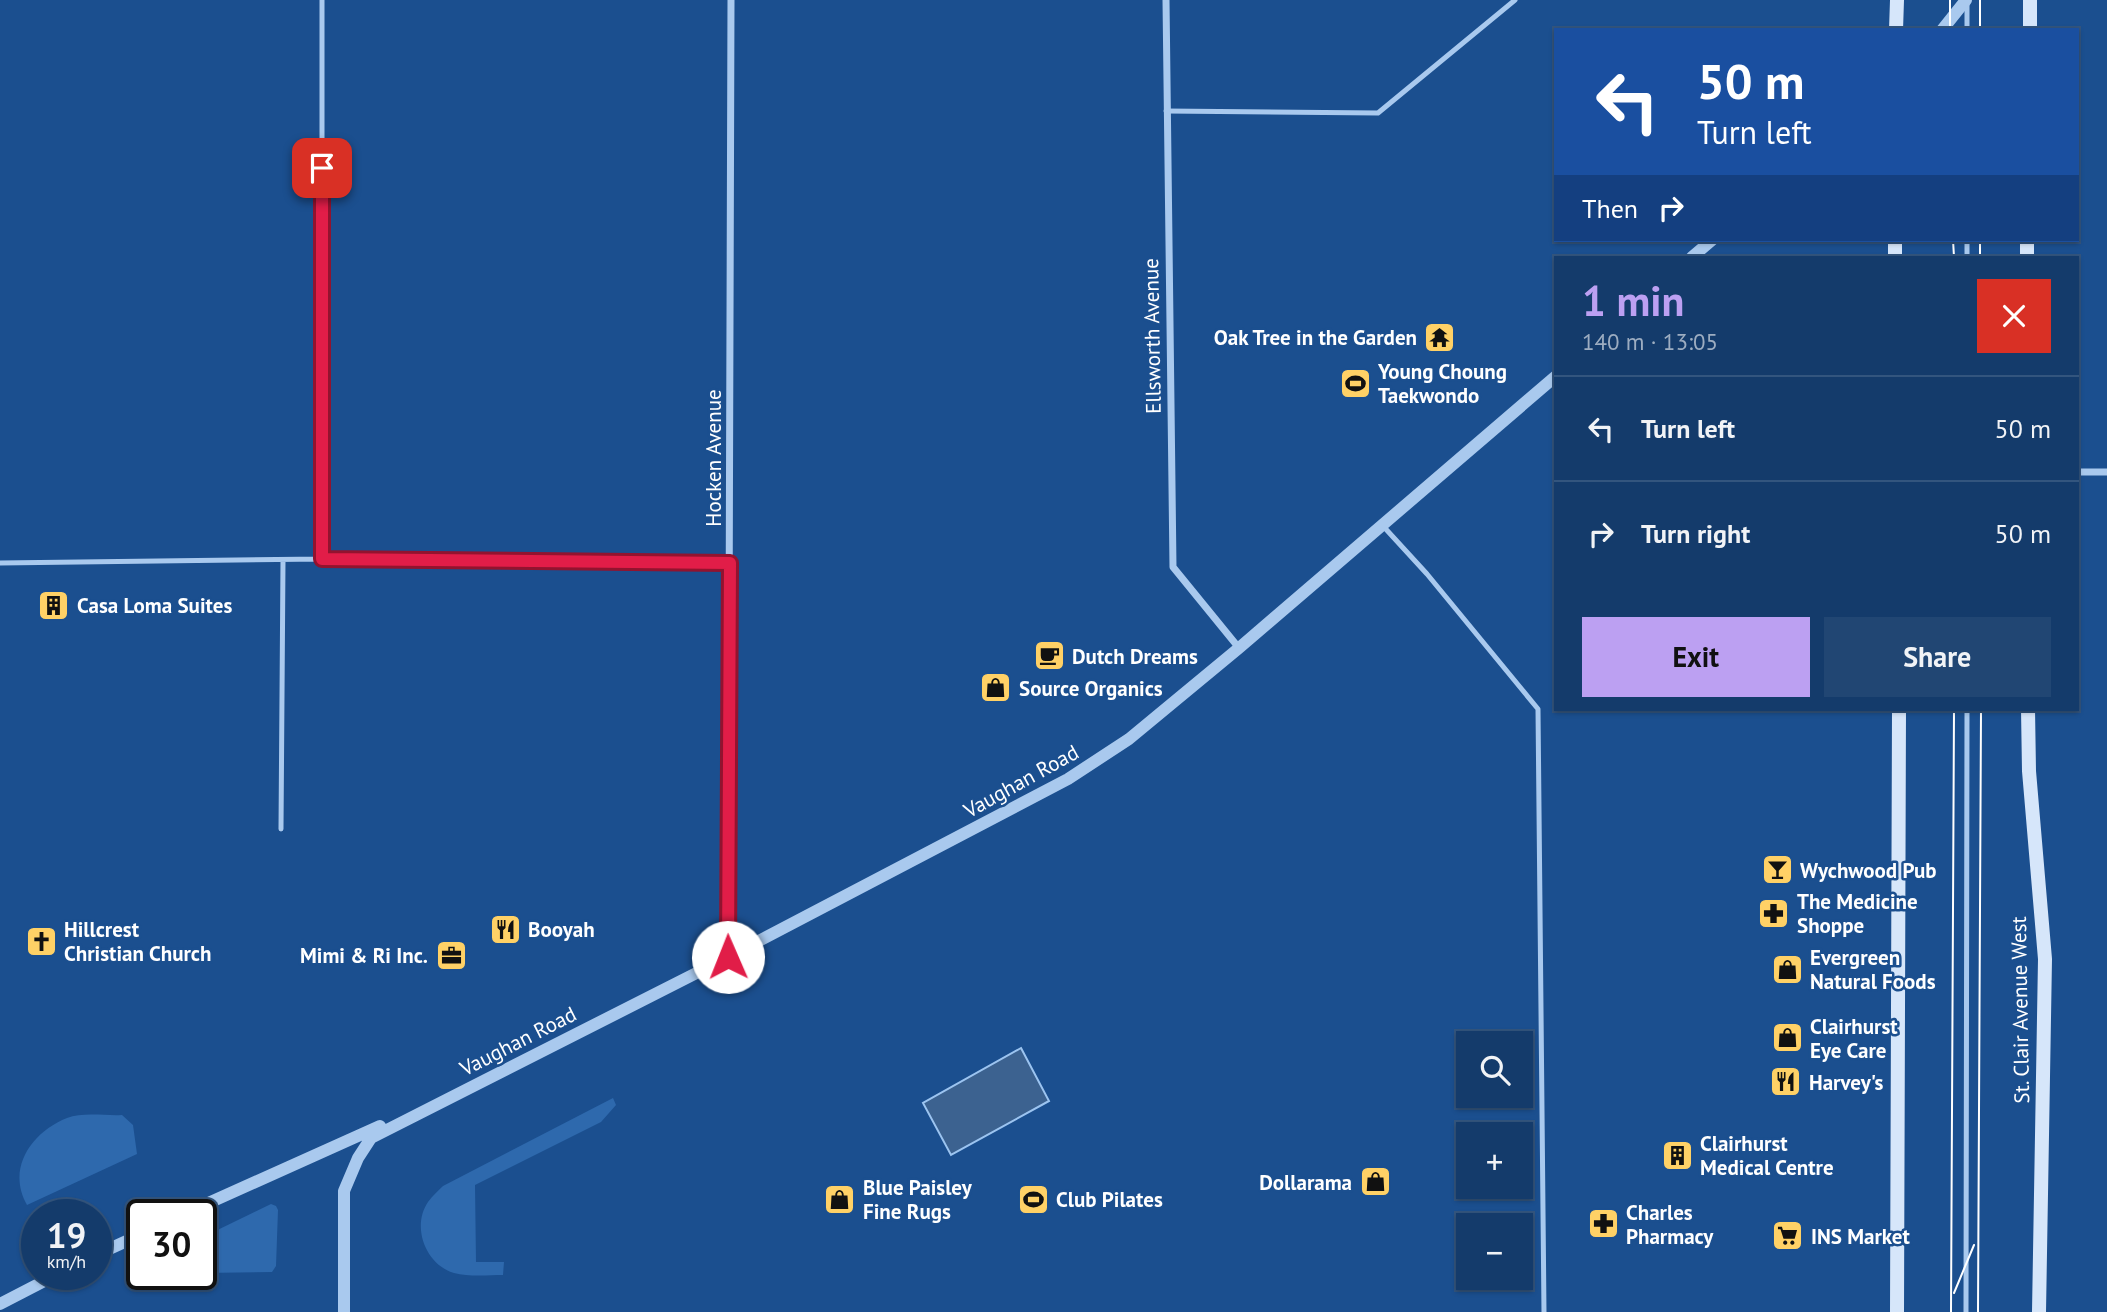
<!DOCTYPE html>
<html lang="en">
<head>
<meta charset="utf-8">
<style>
  :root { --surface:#143b6b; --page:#214673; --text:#f1f3f6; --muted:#9dadc1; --line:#33557e; --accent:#bca0f2 }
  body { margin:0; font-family:"PT Sans",sans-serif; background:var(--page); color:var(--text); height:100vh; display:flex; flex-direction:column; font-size:26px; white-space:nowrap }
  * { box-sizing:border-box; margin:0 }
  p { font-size:23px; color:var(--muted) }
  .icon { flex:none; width:38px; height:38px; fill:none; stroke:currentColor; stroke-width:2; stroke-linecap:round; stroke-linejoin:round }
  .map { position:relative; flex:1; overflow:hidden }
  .drawer { position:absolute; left:1554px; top:256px; width:525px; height:455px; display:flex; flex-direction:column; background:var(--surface); border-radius:0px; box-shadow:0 2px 5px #0004,0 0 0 2px var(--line) }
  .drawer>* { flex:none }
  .banner { position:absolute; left:1554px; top:28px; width:525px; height:214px; border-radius:0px; box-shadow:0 2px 5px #0004,0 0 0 2px var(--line); background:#1a4fa0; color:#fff; overflow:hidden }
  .fabs { position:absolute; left:1456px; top:1031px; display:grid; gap:14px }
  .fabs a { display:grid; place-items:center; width:77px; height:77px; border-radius:0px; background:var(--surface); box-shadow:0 2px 5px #0004,0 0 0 2px var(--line); font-size:35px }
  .speed { position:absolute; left:21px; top:1199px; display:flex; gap:14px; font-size:35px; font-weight:700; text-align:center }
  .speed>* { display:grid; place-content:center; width:91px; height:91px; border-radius:50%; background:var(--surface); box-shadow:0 2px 5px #0004,0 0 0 2px var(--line); line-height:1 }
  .speed small { font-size:18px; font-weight:400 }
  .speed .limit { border:4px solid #111; border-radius:10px; background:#fff; color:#111 }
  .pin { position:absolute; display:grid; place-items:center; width:60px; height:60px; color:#fff; margin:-30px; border-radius:14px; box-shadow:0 4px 10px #0006 }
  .me { position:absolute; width:77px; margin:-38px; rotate:359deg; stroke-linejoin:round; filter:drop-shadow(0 0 5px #0008) }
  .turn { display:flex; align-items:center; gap:24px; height:147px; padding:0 28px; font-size:32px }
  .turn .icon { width:91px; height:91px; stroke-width:2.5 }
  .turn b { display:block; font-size:49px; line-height:60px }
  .then { display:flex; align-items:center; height:66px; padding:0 28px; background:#0003; gap:14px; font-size:26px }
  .round { display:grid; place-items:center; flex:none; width:74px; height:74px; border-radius:0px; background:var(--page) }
  .head { display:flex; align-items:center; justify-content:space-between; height:119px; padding:0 28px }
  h1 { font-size:42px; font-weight:600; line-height:52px; color:var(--accent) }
  .cta { display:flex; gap:14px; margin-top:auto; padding:14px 28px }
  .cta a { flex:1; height:80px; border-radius:0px; background:var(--accent); color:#111; font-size:28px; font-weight:600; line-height:80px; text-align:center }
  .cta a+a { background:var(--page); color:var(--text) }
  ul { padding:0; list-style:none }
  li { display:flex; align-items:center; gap:21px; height:105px; padding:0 28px; border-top:2px solid var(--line) }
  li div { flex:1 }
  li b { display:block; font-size:26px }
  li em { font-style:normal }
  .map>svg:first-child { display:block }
</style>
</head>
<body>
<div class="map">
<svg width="2107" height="1312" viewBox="0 0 2107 1312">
  <rect width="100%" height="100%" fill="#1b4f8f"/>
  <path fill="#2e69ad" d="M613 1098 616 1105 601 1122 475 1185 476 1262H504L503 1275C488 1275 469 1277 454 1273 426 1265 411 1227 428 1202 432 1196 438 1191 443 1186Z
    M122 1115 133 1125 137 1154 27 1205C6 1168 32 1132 67 1118 82 1112 106 1116 122 1115Z
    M271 1204 276 1206 278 1210 276 1266 272 1272 201 1273V1238Z"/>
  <path fill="#3c6290" stroke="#9cc4f0" stroke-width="2" d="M1021 1048 1049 1101 951 1155 923 1103Z"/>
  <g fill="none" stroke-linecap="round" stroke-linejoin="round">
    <path stroke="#a9c9ee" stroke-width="5" d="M322 0V559
      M1967 30V1
      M1166 111 1378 113 1515 0
      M1967 240V257
      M1383 526 1427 574 1538 709 1544 1312
      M0 563 322 559 730 563
      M281 829 283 561
      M1966 1312 1967 709"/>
    <path stroke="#a9c9ee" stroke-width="7" d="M1166 0 1173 567 1239 648
      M2077 472H2107
      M728 957 731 0"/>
    <path stroke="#a9c9ee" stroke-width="12" d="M1942 30 1966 0
      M1692 257 1712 240
      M184 1214 380 1126
      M96 1255 142 1234
      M0 1304 58 1274
      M344 1312V1191L358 1158 371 1138 728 957 1068 779 1129 739 1239 648 1556 376"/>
    <path stroke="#d6e6fa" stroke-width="14" d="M1896 30 1897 0
      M2030 30V0
      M1895 257V240
      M2027 257V240
      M2028 709 2029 771 2045 959 2039 1312
      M1897 1312 1899 709"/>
    <path stroke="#fff" stroke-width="2" d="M1980 0V30
      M1950 30V0
      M1953 240 1954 257
      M1980 257V240
      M1954 1293 1974 1245
      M1951 1312 1954 709
      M1978 1312 1981 709"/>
  </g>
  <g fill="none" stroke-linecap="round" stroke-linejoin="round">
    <defs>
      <path id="route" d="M322 168V559L730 563 728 957"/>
    </defs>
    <use href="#route" stroke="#92132f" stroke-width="18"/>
    <use href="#route" stroke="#e11d48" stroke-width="12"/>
  </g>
  <defs>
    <symbol id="temple-square" viewBox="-11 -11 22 22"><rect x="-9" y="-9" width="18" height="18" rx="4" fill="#ffd166" stroke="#1b4f8f"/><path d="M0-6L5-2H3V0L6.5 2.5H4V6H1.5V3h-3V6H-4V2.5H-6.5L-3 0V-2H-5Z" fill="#111"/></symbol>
    <symbol id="stadium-square" viewBox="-11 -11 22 22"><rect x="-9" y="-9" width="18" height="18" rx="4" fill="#ffd166" stroke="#1b4f8f"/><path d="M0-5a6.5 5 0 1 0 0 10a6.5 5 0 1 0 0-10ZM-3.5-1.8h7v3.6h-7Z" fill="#111"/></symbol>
    <symbol id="building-square" viewBox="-11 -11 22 22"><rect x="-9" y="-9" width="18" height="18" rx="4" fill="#ffd166" stroke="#1b4f8f"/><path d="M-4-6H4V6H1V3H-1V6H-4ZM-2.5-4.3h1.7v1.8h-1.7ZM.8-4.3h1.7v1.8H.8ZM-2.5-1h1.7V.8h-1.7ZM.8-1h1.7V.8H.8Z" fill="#111"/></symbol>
    <symbol id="cafe-square" viewBox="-11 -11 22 22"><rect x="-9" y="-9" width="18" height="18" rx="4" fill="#ffd166" stroke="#1b4f8f"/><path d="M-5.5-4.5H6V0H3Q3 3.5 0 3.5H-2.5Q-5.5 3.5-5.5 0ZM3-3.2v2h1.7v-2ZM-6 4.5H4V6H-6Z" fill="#111"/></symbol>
    <symbol id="shop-square" viewBox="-11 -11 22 22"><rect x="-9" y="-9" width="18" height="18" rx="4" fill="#ffd166" stroke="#1b4f8f"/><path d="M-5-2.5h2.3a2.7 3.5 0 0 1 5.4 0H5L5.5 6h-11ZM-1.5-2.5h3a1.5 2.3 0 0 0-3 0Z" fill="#111"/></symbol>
    <symbol id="bar-square" viewBox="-11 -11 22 22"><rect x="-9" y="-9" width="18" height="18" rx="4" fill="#ffd166" stroke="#1b4f8f"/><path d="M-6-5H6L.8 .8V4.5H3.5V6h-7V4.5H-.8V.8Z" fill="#111"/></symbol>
    <symbol id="pharmacy-square" viewBox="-11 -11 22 22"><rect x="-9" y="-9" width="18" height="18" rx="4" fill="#ffd166" stroke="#1b4f8f"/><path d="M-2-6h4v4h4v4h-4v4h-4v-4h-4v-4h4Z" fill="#111"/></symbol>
    <symbol id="restaurant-square" viewBox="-11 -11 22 22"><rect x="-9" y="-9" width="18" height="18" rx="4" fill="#ffd166" stroke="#1b4f8f"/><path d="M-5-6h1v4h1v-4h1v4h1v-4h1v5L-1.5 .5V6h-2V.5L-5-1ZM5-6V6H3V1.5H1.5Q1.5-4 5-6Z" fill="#111"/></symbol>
    <symbol id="church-square" viewBox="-11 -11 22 22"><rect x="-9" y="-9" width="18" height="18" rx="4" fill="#ffd166" stroke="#1b4f8f"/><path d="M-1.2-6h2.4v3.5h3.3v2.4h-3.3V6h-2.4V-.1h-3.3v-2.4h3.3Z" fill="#111"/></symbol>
    <symbol id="office-square" viewBox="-11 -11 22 22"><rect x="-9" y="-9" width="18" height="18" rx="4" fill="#ffd166" stroke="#1b4f8f"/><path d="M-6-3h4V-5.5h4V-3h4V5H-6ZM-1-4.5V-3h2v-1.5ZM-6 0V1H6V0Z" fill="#111"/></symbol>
    <symbol id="supermarket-square" viewBox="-11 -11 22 22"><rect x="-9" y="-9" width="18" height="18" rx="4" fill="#ffd166" stroke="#1b4f8f"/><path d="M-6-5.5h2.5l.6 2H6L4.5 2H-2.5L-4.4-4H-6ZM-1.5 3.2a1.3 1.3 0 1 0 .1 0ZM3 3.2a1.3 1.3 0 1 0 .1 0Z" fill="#111"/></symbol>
  </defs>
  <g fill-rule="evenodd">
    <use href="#temple-square" x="1422" y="320" width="35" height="35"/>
    <use href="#stadium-square" x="1338" y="366" width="35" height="35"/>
    <use href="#building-square" x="36" y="588" width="35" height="35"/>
    <use href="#cafe-square" x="1032" y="638" width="35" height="35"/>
    <use href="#shop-square" x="978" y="670" width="35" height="35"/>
    <use href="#bar-square" x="1760" y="852" width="35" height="35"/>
    <use href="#pharmacy-square" x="1756" y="896" width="35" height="35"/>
    <use href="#restaurant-square" x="488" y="912" width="35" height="35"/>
    <use href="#church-square" x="24" y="924" width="35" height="35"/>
    <use href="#office-square" x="434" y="938" width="35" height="35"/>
    <use href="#shop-square" x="1770" y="952" width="35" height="35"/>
    <use href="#shop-square" x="1770" y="1020" width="35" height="35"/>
    <use href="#restaurant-square" x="1768" y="1064" width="35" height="35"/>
    <use href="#building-square" x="1660" y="1138" width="35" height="35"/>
    <use href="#shop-square" x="1358" y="1164" width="35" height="35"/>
    <use href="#shop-square" x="822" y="1182" width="35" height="35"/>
    <use href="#stadium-square" x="1016" y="1182" width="35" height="35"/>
    <use href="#pharmacy-square" x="1586" y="1206" width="35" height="35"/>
    <use href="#supermarket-square" x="1770" y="1218" width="35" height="35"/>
  </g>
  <g text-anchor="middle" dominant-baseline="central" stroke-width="5" stroke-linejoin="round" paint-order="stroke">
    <g font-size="21" fill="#fff" stroke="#1b4f8f">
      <text transform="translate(1152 336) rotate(-91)">Ellsworth Avenue</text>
      <text transform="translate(713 458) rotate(-90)">Hocken Avenue</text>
      <text transform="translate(1021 781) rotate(-29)">Vaughan Road</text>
      <text transform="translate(2020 1010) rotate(-91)">St. Clair Avenue West</text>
      <text transform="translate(518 1041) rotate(-27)">Vaughan Road</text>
    </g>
    <g font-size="21" font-weight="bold" fill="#fff" stroke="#1b4f8f" text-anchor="start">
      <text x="1417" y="337" text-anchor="end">Oak Tree in the Garden</text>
      <text x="1378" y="371">Young Choung<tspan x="1378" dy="24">Taekwondo</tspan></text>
      <text x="77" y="605">Casa Loma Suites</text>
      <text x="1072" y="656">Dutch Dreams</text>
      <text x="1019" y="688">Source Organics</text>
      <text x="1800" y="870">Wychwood Pub</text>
      <text x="1797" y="901">The Medicine<tspan x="1797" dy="24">Shoppe</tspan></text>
      <text x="64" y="929">Hillcrest<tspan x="64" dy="24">Christian Church</tspan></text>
      <text x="528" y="929">Booyah</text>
      <text x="428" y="955" text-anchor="end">Mimi &amp; Ri Inc.</text>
      <text x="1810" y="957">Evergreen<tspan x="1810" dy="24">Natural Foods</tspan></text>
      <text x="1810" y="1026">Clairhurst<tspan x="1810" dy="24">Eye Care</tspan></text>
      <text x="1809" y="1082">Harvey's</text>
      <text x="1700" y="1143">Clairhurst<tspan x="1700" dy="24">Medical Centre</tspan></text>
      <text x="1352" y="1182" text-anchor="end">Dollarama</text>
      <text x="863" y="1187">Blue Paisley<tspan x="863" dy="24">Fine Rugs</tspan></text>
      <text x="1056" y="1199">Club Pilates</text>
      <text x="1626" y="1212">Charles<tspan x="1626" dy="24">Pharmacy</tspan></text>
      <text x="1811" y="1236">INS Market</text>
    </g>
  </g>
</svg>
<div class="fabs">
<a><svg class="icon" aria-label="search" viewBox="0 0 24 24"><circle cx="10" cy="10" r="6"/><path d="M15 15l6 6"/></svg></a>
<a>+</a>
<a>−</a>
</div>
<div class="speed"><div>19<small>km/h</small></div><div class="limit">30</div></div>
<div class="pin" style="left:322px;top:168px;background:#d93025"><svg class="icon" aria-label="arrive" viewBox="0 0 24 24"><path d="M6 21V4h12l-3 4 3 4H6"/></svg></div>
<svg class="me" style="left:728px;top:957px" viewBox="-20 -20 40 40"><circle r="19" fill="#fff"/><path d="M0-13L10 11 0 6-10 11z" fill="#e11d48"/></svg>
<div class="banner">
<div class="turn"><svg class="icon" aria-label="left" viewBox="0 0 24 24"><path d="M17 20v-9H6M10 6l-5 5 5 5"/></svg><div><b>50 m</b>Turn left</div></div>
<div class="then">Then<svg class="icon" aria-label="right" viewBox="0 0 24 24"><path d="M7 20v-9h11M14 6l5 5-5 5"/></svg></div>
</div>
<section class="drawer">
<div class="head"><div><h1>1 min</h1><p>140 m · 13:05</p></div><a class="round" style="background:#d93025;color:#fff"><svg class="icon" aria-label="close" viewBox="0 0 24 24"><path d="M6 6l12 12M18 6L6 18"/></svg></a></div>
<ul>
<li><svg class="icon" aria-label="left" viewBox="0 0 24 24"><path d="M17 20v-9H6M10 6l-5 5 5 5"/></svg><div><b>Turn left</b></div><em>50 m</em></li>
<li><svg class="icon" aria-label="right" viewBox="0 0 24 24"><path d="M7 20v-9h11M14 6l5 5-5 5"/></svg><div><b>Turn right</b></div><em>50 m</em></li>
</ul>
<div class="cta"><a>Exit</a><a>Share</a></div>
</section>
</div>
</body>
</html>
